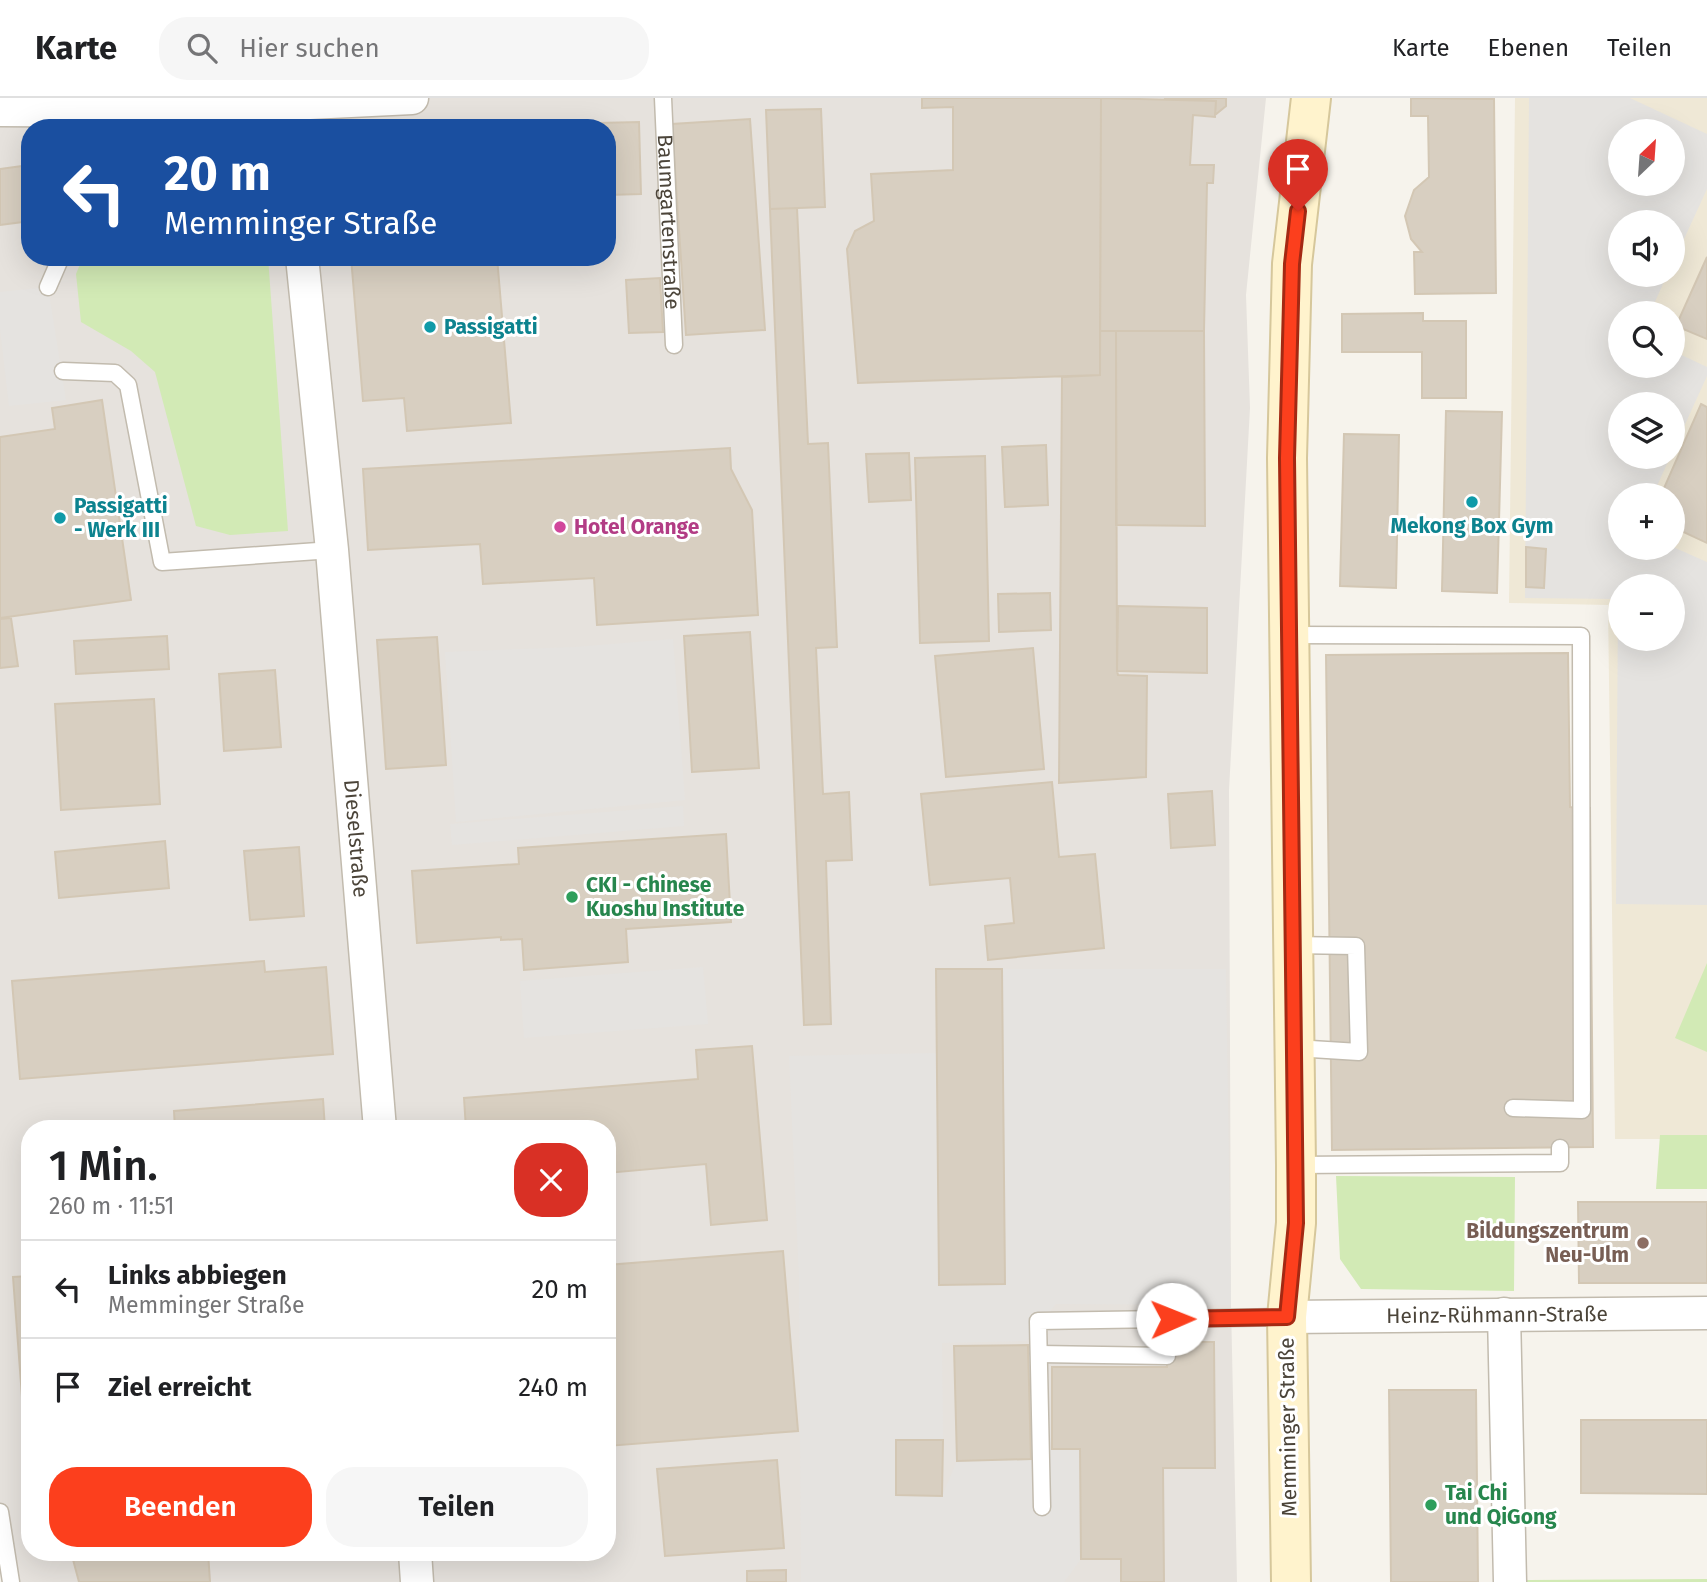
<!DOCTYPE html>
<html lang="de">
<head>
<meta charset="utf-8">
<style>
  :root { --surface:#fff; --page:#f6f6f6; --text:#202124; --muted:#757577; --line:#e0e0e0; --accent:#fc3f1d }
  body { margin:0; font-family:"Fira Sans",sans-serif; background:var(--page); color:var(--text); height:100vh; display:flex; flex-direction:column; font-size:26px; white-space:nowrap }
  * { box-sizing:border-box; margin:0 }
  p { font-size:23px; color:var(--muted) }
  .icon { flex:none; width:38px; height:38px; fill:none; stroke:currentColor; stroke-width:2; stroke-linecap:round; stroke-linejoin:round }
  .map { position:relative; flex:1; overflow:hidden }
  .panel { position:absolute; left:21px; top:1022px; width:595px; height:441px; display:flex; flex-direction:column; background:var(--surface); border-radius:28px; box-shadow:0 7px 28px #0002 }
  .panel>* { flex:none }
  .top-card { position:absolute; left:21px; top:21px; width:595px; height:147px; border-radius:28px; box-shadow:0 7px 28px #0002; background:#1a4fa0; color:#fff; overflow:hidden }
  .needle { width:46px; rotate:25deg }
  .controls { position:absolute; left:1608px; top:21px; display:grid; gap:14px }
  .controls a { display:grid; place-items:center; width:77px; height:77px; border-radius:50%; background:var(--surface); box-shadow:0 7px 28px #0002; font-size:35px }
  .pin { position:absolute; display:grid; place-items:center; width:60px; height:60px; color:#fff; margin:-72px -30px; border-radius:50% 50% 50% 0; rotate:-45deg; box-shadow:0 0 7px #0007 }
  .pin .icon { rotate:45deg }
  .me { position:absolute; width:77px; margin:-38px; rotate:89deg; stroke-linejoin:round; filter:drop-shadow(0 0 5px #0008) }
  .turn { display:flex; align-items:center; gap:24px; height:147px; padding:0 28px; font-size:32px }
  .turn .icon { width:91px; height:91px; stroke-width:2.5 }
  .turn b { display:block; font-size:49px; line-height:60px }
  .round { display:grid; place-items:center; flex:none; width:74px; height:74px; border-radius:28px; background:var(--page) }
  .summary { display:flex; align-items:center; justify-content:space-between; height:119px; padding:0 28px }
  h1 { font-size:42px; font-weight:600; line-height:52px }
  .cta { display:flex; gap:14px; margin-top:auto; padding:14px 28px }
  .cta a { flex:1; height:80px; border-radius:28px; background:var(--accent); color:#fff; font-size:28px; font-weight:600; line-height:80px; text-align:center }
  .cta a+a { background:var(--page); color:var(--text) }
  ul { padding:0; list-style:none }
  li { display:flex; align-items:center; gap:21px; height:98px; padding:0 28px; border-top:2px solid var(--line) }
  li div { flex:1 }
  li b { display:block; font-size:26px }
  li em { font-style:normal }
  header { display:flex; align-items:center; gap:42px; box-sizing:border-box; height:98px; padding:0 35px; background:var(--surface); border-bottom:2px solid var(--line) }
  header strong { font-size:33px }
  nav { display:flex; gap:38px; margin-inline-start:auto; font-size:24px }
  .search { width:490px; height:63px; background:var(--page); display:flex; align-items:center; gap:18px; box-sizing:border-box; padding:0 24px; border-radius:28px; color:var(--muted); font-size:26px }
  .map>svg:first-child { display:block }
</style>
</head>
<body>
<header>
<strong>Karte</strong>
<div class="search"><svg class="icon" aria-label="search" viewBox="0 0 24 24"><circle cx="10" cy="10" r="6"/><path d="M15 15l6 6"/></svg>Hier suchen</div>
<nav><a>Karte</a><a>Ebenen</a><a>Teilen</a></nav>
</header>
<div class="map">
<svg width="1707" height="1484" viewBox="0 0 1707 1484">
  <rect width="100%" height="100%" fill="#f6f3ec"/>
  <path fill="#e6e2dd" fill-rule="evenodd" d="M412 0H1266L1246 197 1250 310 1229 692 1231 1207 1237 1484H11L0 1415V12ZM30 30H607V159H30ZM30 1031H607V1454H30Z"/>
  <path fill="#efe8d6" fill-rule="evenodd" d="M1515 0H1707V1041H1615L1608 507 1509 505ZM1620 33H1673V86H1620ZM1620 124H1673V177H1620ZM1620 215H1673V268H1620ZM1620 306H1673V359H1620ZM1620 397H1673V450H1620ZM1620 488H1673V541H1620Z"/>
  <path fill="#d2eab5" d="M83 159H268L288 433 230 437 196 428 155 274 131 253 81 224 76 176Z
    M1707 865V954L1675 940Z
    M1660 1037H1707V1091H1656Z
    M1336 1078 1515 1079 1514 1193 1361 1191 1340 1161Z
    M1707 1481V1484H1527V1482Z"/>
  <path fill="#e5e3e0" fill-rule="evenodd" d="M1529 0H1630L1707 36V91L1673 165V124H1620V177H1667L1650 215H1620V268H1673V253L1707 269V278L1673 353V306H1620V359H1670L1653 397H1620V450L1673 449 1707 464V807L1616 806 1618 501 1525 500ZM1620 33H1673V86H1620ZM1620 488H1673V541H1620Z
    M48 189 66 302 9 308 0 231V194Z
    M673 541 685 702 456 724 445 554 575 549Z
    M683 708 684 728 452 747 450 726Z
    M703 869 708 926 524 940 520 883Z
    M1002 871H1226L1231 1207 1056 1206 1026 1243 942 1245 943 1342H896V1397L942 1398 957 1363 1031 1361 1052 1351H1080L1081 1461 1064 1484H801L799 1180 789 958 936 955 939 1186H1004Z"/>
  <path fill="#d8cfc1" stroke="#d3c7b4" stroke-width="2" d="M922 0H1101L1100 277 858 285 847 151 855 133 874 123 871 76 953 72V9L922 10Z
    M1101 0 1216 3 1215 19 1193 17 1190 67H1214L1213 85H1207L1204 233H1100Z
    M1164 0H1226V8L1215 17 1216 3Z
    M1411 0 1494 1 1496 195 1415 196 1414 154H1422L1411 141 1405 118 1414 92 1429 79 1428 18H1411Z
    M821 11 825 109 770 111 766 12Z
    M750 21 765 232 686 237 672 26Z
    M639 24 641 96 607 97V30H598V25Z
    M30 67V123L0 127V71Z
    M797 110 808 346 828 345 837 549 816 550 823 696 849 694 852 762 826 763 831 926 804 927 770 111Z
    M351 159H497L511 325 407 333 404 300 363 303Z
    M1707 159V241L1676 228Z
    M660 180 663 234 629 235 626 182Z
    M1423 215V223H1466V300H1422V254H1342V216Z
    M1100 233H1116L1117 573 1118 577 1147 578 1146 679 1059 685 1062 279 1100 277Z
    M1116 233H1204L1205 428 1116 427Z
    M102 302 131 502 0 520V339L55 331 52 310Z
    M1701 306 1707 309V445L1673 429V397H1661Z
    M1446 313 1502 314 1497 495 1442 493Z
    M1344 336 1399 337 1396 490 1340 488Z
    M1046 347 1048 407 1005 409 1002 349Z
    M730 350 731 371 752 412 758 517 597 527 594 480 483 486 480 446 368 452 363 371Z
    M909 355 911 402 869 404 866 356Z
    M985 358 989 543 920 545 915 360Z
    M1526 449 1546 451 1544 490 1526 489Z
    M1050 495 1051 532 999 534 998 496Z
    M1118 508 1207 510V575L1117 573Z
    M11 520 18 568 0 570V521Z
    M750 534 759 670 692 674 684 538Z
    M167 538 169 571 76 576 74 543Z
    M437 539 446 667 386 671 377 542Z
    M1033 550 1044 671 946 679 935 558Z
    M1568 555 1570 709 1590 710 1593 1049 1332 1052 1326 557Z
    M275 572 281 649 224 653 219 576Z
    M154 601 160 706 61 712 55 606Z
    M1052 684 1059 759 1095 756 1104 850 988 862 985 828 1014 825 1010 780 930 787 921 696Z
    M1212 693 1215 747 1171 750 1168 696Z
    M726 736 731 824 626 831 628 864 524 872 522 841 501 842V839L417 845 412 773 519 766 518 750Z
    M165 743 169 790 59 800 55 754Z
    M299 749 304 818 250 822 244 753Z
    M264 863 265 874 326 869 333 956 20 981 12 883Z
    M936 871H1002L1005 1186 939 1187Z
    M752 948 767 1122 711 1127 706 1066 607 1075V1031H466L464 1000 698 981 696 952Z
    M323 1001 325 1031H175L174 1013Z
    M1578 1104H1707V1185H1579Z
    M783 1153 798 1333 607 1348V1167Z
    M30 1178V1361L26 1352 13 1179Z
    M1167 1244H1214L1215 1370H1163L1164 1484H1121V1461H1081L1080 1351H1052V1269H1167Z
    M1028 1247 1031 1361 957 1363 954 1248Z
    M1389 1292H1476L1478 1484H1391Z
    M1581 1322H1707V1396L1581 1395Z
    M896 1342H943L942 1398 896 1397Z
    M777 1362 784 1450 665 1458 657 1371Z
    M71 1454H208L210 1484H79Z
    M786 1472V1484H747V1473Z"/>
  <g fill="none" stroke-linecap="round" stroke-linejoin="round">
    <defs>
      <g id="lane">
        <path id="s1" d="M663 0 674 247"/>
        <path d="M48 189 61 159"/>
        <path d="M63 273 115 275 128 287 162 464 332 452"/>
        <path d="M1289 537 1581 538 1582 1012 1513 1010"/>
        <path d="M1292 847 1356 848 1359 954 1295 950"/>
        <path d="M1296 1067 1560 1065V1050"/>
        <path d="M1039 1256 1167 1258"/>
        <path d="M1042 1409 1038 1223 1287 1219"/>
        <path d="M0 1414 11 1484"/>
      </g>
      <g id="street">
        <path d="M0 12 150 13 412 0"/>
        <path id="s2" d="M302 159 332 452 380 1031"/>
        <path d="M1504 1216 1510 1484"/>
        <path id="s3" d="M1287 1219 1707 1215"/>
        <path d="M415 1454 417 1484"/>
      </g>
      <path id="secondary" d="M1291 1484 1287 1219 1296 1125V1067L1287 360 1292 166 1311 0"/>
    </defs>
    <use href="#lane" stroke="#c2bbae" stroke-width="19"/>
    <use href="#street" stroke="#c2bbae" stroke-width="35"/>
    <use href="#secondary" stroke="#d6c79b" stroke-width="42"/>
    <use href="#lane" stroke="#fff" stroke-width="16"/>
    <use href="#street" stroke="#fff" stroke-width="32"/>
    <use href="#secondary" stroke="#fff3cd" stroke-width="38"/>
  </g>
  <g fill="none" stroke-linecap="round" stroke-linejoin="round">
    <defs>
      <path id="route" d="M1172 1221 1287 1219 1296 1125 1287 360 1292 166 1298 113"/>
    </defs>
    <use href="#route" stroke="#a42913" stroke-width="18"/>
    <use href="#route" stroke="#fc3f1d" stroke-width="12"/>
  </g>
  <g fill="#0f9aa8" stroke="#fff" stroke-width="2.5">
    <circle cx="430" cy="229" r="7"/>
    <circle cx="1472" cy="404" r="7"/>
    <circle cx="60" cy="420" r="7"/>
  </g>
  <circle fill="#d1479c" stroke="#fff" stroke-width="2.5" cx="560" cy="429" r="7"/>
  <g fill="#2e9e5b" stroke="#fff" stroke-width="2.5">
    <circle cx="572" cy="799" r="7"/>
    <circle cx="1431" cy="1407" r="7"/>
  </g>
  <circle fill="#8d6e63" stroke="#fff" stroke-width="2.5" cx="1643" cy="1145" r="7"/>
  <g text-anchor="middle" dominant-baseline="central" stroke-width="6" stroke-linejoin="round" paint-order="stroke">
    <g font-size="21" fill="#4b4439" stroke="#fff">
      <text stroke="none"><textPath href="#s1" startOffset="124">Baumgartenstraße</textPath></text>
      <text stroke="none"><textPath href="#s2" startOffset="584">Dieselstraße</textPath></text>
      <text stroke="none"><textPath href="#s3" startOffset="210">Heinz-Rühmann-Straße</textPath></text>
      <text transform="translate(1288 1329) rotate(-91)">Memminger Straße</text>
    </g>
    <g font-size="21" font-weight="bold" fill="#0d838f" stroke="#fff" text-anchor="start">
      <text x="444" y="229">Passigatti</text>
      <text x="74" y="408">Passigatti<tspan x="74" dy="24">- Werk III</tspan></text>
      <text x="1472" y="428" text-anchor="middle">Mekong Box Gym</text>
    </g>
    <g font-size="21" font-weight="bold" fill="#b23c85" stroke="#fff" text-anchor="start">
      <text x="574" y="429">Hotel Orange</text>
    </g>
    <g font-size="21" font-weight="bold" fill="#27864d" stroke="#fff" text-anchor="start">
      <text x="586" y="787">CKI - Chinese<tspan x="586" dy="24">Kuoshu Institute</tspan></text>
      <text x="1445" y="1395">Tai Chi<tspan x="1445" dy="24">und QiGong</tspan></text>
    </g>
    <g font-size="21" font-weight="bold" fill="#785e54" stroke="#fff" text-anchor="end">
      <text x="1629" y="1133">Bildungszentrum<tspan x="1629" dy="24">Neu-Ulm</tspan></text>
    </g>
  </g>
</svg>
<div class="controls">
<a><svg class="needle" viewBox="-14 -14 28 28"><path d="M0-13l5 13h-10z" fill="#e53935"/><path d="M0 13l5-13h-10z" fill="#757577"/></svg></a>
<a><svg class="icon" aria-label="sound" viewBox="0 0 24 24"><path d="M4 9h4l5-4v14l-5-4H4zM17 9q2 3 0 6"/></svg></a>
<a><svg class="icon" aria-label="search" viewBox="0 0 24 24"><circle cx="10" cy="10" r="6"/><path d="M15 15l6 6"/></svg></a>
<a><svg class="icon" aria-label="layers" viewBox="0 0 24 24"><path d="M12 4l9 5-9 5-9-5zM3 14l9 5 9-5"/></svg></a>
<a>+</a>
<a>−</a>
</div>
<div class="pin" style="left:1298px;top:113px;background:#d93025"><svg class="icon" aria-label="arrive" viewBox="0 0 24 24"><path d="M6 21V4h12l-3 4 3 4H6"/></svg></div>
<svg class="me" style="left:1172px;top:1221px" viewBox="-20 -20 40 40"><circle r="19" fill="#fff"/><path d="M0-13L10 11 0 6-10 11z" fill="#fc3f1d"/></svg>
<div class="top-card">
<div class="turn"><svg class="icon" aria-label="left" viewBox="0 0 24 24"><path d="M17 20v-9H6M10 6l-5 5 5 5"/></svg><div><b>20 m</b>Memminger Straße</div></div>
</div>
<section class="panel">
<div class="summary"><div><h1>1 Min.</h1><p>260 m · 11:51</p></div><a class="round" style="background:#d93025;color:#fff"><svg class="icon" aria-label="close" viewBox="0 0 24 24"><path d="M6 6l12 12M18 6L6 18"/></svg></a></div>
<ul>
<li><svg class="icon" aria-label="left" viewBox="0 0 24 24"><path d="M17 20v-9H6M10 6l-5 5 5 5"/></svg><div><b>Links abbiegen</b><p>Memminger Straße</p></div><em>20 m</em></li>
<li><svg class="icon" aria-label="arrive" viewBox="0 0 24 24"><path d="M6 21V4h12l-3 4 3 4H6"/></svg><div><b>Ziel erreicht</b></div><em>240 m</em></li>
</ul>
<div class="cta"><a>Beenden</a><a>Teilen</a></div>
</section>
</div>
</body>
</html>
